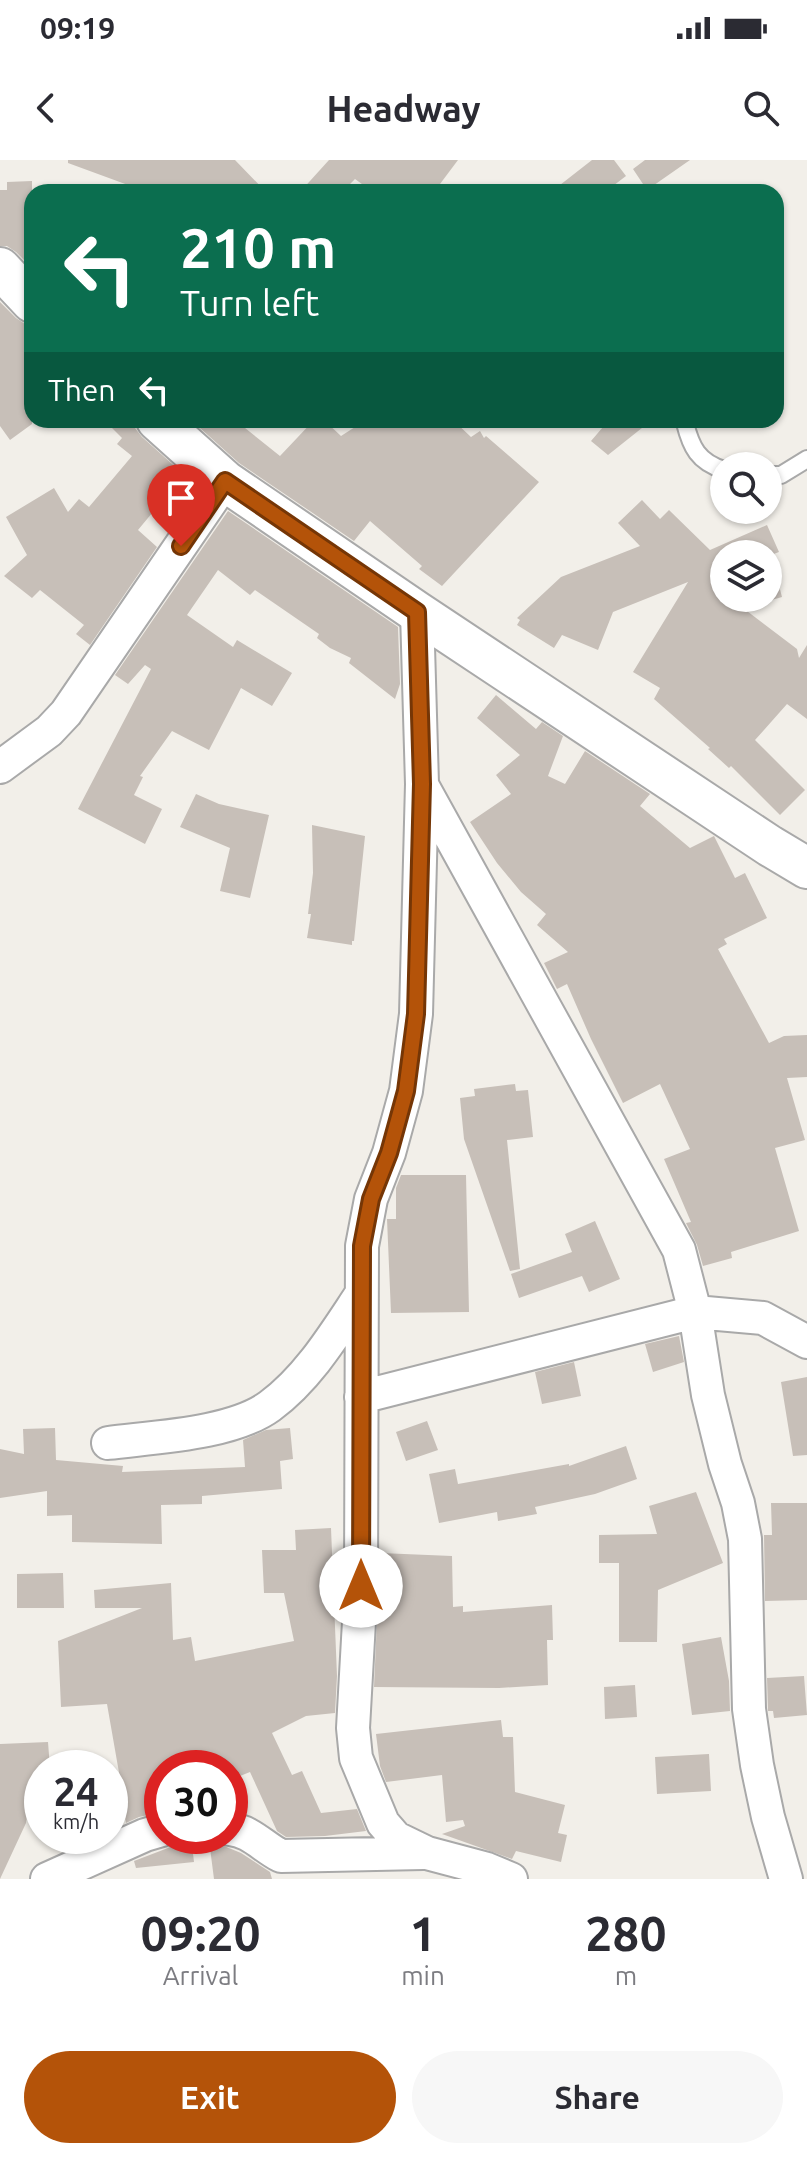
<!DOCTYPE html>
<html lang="en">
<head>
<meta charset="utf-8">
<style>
  :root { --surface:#fff; --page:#f7f7f7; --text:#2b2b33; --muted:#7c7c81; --accent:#b45309 }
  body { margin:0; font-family:Ubuntu,sans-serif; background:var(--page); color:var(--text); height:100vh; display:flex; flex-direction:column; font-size:30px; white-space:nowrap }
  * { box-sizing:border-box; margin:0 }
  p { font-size:26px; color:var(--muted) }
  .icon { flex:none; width:44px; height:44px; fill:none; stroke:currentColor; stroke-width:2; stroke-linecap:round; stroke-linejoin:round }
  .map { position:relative; height:1719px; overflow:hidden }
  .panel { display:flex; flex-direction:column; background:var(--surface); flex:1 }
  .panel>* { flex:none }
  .top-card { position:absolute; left:24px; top:24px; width:760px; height:244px; border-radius:24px; box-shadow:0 2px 6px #0004; background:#0b6e4f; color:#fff; overflow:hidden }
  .fabs { position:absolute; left:710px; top:292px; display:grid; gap:16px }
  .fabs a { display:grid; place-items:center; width:72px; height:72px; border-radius:50%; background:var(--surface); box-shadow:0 2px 6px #0004; font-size:40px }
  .speed { position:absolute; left:24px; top:1590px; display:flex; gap:16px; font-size:40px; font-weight:700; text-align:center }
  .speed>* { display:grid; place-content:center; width:104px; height:104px; border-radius:50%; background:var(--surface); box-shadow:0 2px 6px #0004; line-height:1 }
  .speed small { font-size:20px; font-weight:400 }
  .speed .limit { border:12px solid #d22; background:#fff; color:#111 }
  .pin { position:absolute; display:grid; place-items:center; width:68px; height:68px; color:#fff; margin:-82px -34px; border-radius:50% 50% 50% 0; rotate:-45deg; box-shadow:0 0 8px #0007 }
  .pin .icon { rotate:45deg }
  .me { position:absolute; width:88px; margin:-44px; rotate:0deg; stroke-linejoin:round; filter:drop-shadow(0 0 6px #0008) }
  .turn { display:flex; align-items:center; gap:28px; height:168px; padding:0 24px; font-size:36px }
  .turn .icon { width:104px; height:104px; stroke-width:2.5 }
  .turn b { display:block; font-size:56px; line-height:68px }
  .then { display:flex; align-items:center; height:76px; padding:0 24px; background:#0003; gap:16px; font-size:30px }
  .eta { display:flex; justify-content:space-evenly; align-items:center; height:136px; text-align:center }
  .eta b { font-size:48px; font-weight:600; line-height:56px }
  .primary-button { display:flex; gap:16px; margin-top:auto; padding:16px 24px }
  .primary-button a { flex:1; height:92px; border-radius:48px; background:var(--accent); color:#fff; font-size:32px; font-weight:600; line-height:92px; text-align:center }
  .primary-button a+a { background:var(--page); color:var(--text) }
  .status { display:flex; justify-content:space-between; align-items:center; height:56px; padding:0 40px; background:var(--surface); direction:ltr }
  .status svg { height:22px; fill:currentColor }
  header { display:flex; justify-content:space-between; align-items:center; height:104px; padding:0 24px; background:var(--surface); font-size:36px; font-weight:600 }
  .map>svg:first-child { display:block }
</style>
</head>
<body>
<div class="status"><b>09:19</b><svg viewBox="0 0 49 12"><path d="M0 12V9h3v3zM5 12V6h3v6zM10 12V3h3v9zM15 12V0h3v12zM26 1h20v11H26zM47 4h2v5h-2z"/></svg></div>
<header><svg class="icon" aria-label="back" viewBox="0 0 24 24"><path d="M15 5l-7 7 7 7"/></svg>Headway<svg class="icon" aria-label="search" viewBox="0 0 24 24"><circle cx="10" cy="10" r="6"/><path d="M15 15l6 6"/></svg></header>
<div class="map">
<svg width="807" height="1719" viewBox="0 0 807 1719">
  <rect width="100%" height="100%" fill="#f2efe9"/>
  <path fill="#c7bfb8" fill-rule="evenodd" d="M68 0H235L266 32H147L68 3Z
    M329 0H458L434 32H373L355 19 342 32H300Z
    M592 0H614L626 16 605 32H551Z
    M645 0H690L647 30 633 9Z
    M32 21V108L16 92 7 86H0V30H7V22Z
    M0 142 16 158 25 164H32V264L10 280 0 266Z
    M104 260H135V268L142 277 198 327 188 342 172 329 138 370 157 387 90 485 76 474 84 465 40 430 32 438 4 416 27 395 6 357 54 328 68 352 79 339 89 347 132 296 117 284 122 278Z
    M191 260H235L280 296 314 260H324L341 276 366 260H453L471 277 480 271 484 278 486 276 539 322 442 426 419 409 422 406 370 361 354 381 239 303Z
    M609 260H652L608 295 591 281Z
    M642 340 660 359 669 350 710 390 767 365 779 392 771 395 782 437 743 448 797 489 799 498 807 485V559L787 544 755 580 805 630 780 655 731 606 729 608 708 589 710 588 654 539 660 528 633 512 688 422 613 452 598 490 562 475 554 488 517 465 520 460 517 458 561 417 640 386 618 363ZM724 394H768V438H724Z
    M228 351 398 467 400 524 395 539 349 503 351 498 330 488 317 478 319 474 255 430 250 435 218 410 187 455 233 487 237 480 292 513 272 546 241 528 209 590 172 571 140 616 143 617 134 635 162 649 145 684 78 649 151 509 145 505 128 524 115 515Z
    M496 535 536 569 542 562 563 576 548 616 565 624 585 591 650 634 640 646 690 688 714 676 735 718 745 713 767 758 724 779 727 784 718 789 769 883 784 876 807 875V917L787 918 805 980 775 988 799 1071 731 1092 732 1098 703 1106 697 1085 686 1063 691 1062 664 999 690 989 660 924 623 943 591 879 567 824 557 829 544 803 568 792 537 765 546 754 521 732 497 703 470 662 511 634 496 615 520 595 477 558Z
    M196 634 219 644 269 655 250 738 220 731 230 688 180 667Z
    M312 665 365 676 354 781H352V785L307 778 311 754H308L313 713Z
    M515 924 516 931 528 930 533 977 507 980 520 1109 510 1111 464 979 460 938 475 936 474 929Z
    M401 1015H466L469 1152 391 1153 387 1059H396V1028Z
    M595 1061 620 1119 589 1132 582 1116 519 1138 511 1114 572 1092 565 1074Z
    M679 1176 684 1202 653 1212 645 1184Z
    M574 1202 581 1236 542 1244 535 1212Z
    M807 1217V1295L793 1296 781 1222Z
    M427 1261 438 1290 406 1301 396 1272Z
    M55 1268 56 1300 123 1306 122 1312 245 1307 243 1280 266 1270 290 1268 293 1299 280 1301 282 1329 202 1336V1344L161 1345 162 1384 72 1382V1355L47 1356V1331L0 1338V1289L24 1294 23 1269Z
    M626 1286 637 1319 595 1334 535 1347 537 1354 498 1361 497 1352 439 1363 429 1314 455 1309 458 1324 569 1304V1306Z
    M696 1332 723 1403 658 1430 657 1482H619V1403H599V1375L657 1374 649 1346Z
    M771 1343H807V1440L765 1441 764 1375H772Z
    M331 1368 337 1516 335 1553 306 1556 272 1573 292 1615 302 1611 321 1653 357 1649 366 1671 325 1676 286 1677 277 1671 250 1612 230 1620V1608H162V1652L139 1657 126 1663 125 1657 110 1660V1627L121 1624 107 1544 61 1547 58 1481 142 1448H95L94 1430 171 1423 173 1480 191 1477 195 1501 294 1481 284 1433H264L262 1390H296L295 1370Z
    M380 1393 452 1396 453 1447 463 1446V1452L552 1445 553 1480H547L548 1525 499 1528 374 1527Z
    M63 1413 64 1448H17V1414Z
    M721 1477 729 1521 730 1551 692 1555 682 1484Z
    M804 1516 807 1555 774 1558 773 1551H768L767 1518Z
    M635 1525 637 1557 605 1559 604 1527Z
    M501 1560 503 1577H513L515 1632 565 1645 558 1673 567 1675 561 1702 516 1691 512 1699 442 1674 465 1666 463 1660 446 1662 442 1615 386 1622 380 1606 376 1574Z
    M48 1582 50 1608H42V1619H32L26 1663 0 1719V1584Z
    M709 1594 711 1631 657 1634 655 1597Z
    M191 1677 194 1702 136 1708 134 1701 168 1688 175 1684 179 1678Z
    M224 1686 241 1693 270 1712 272 1719H214L210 1688Z"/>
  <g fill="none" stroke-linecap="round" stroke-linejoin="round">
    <defs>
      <path id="service" d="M687 260 685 263C691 287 698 302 724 310
        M768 315H781L807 299"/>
      <path id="minor" d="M417 452 422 624 416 854 406 931 389 993 371 1039 362 1086 361 1426 353 1568 356 1598 383 1663 396 1678 427 1693 487 1709 511 1719
        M0 607 49 571 66 553 225 321
        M422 625 679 1090 695 1152 708 1235 725 1304 738 1343 745 1379 749 1549 757 1605 768 1657 786 1719
        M361 1237 695 1152 763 1158 807 1182
        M108 1283C155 1277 232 1274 270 1246 308 1218 334 1175 360 1136
        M230 1669C251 1671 263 1687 281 1696L423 1693
        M47 1719 145 1675 162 1670"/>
      <path id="tertiary" d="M0 108 32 142
        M157 260 225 321 417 452 770 686 807 708"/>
    </defs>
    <use href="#service" stroke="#a9a9a9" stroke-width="20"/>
    <use href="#minor" stroke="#a9a9a9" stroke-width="36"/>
    <use href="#tertiary" stroke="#a9a9a9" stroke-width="44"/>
    <use href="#service" stroke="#fff" stroke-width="16"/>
    <use href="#minor" stroke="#fff" stroke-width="32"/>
    <use href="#tertiary" stroke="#fff" stroke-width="40"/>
  </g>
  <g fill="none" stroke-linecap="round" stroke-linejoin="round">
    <defs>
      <path id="route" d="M181 386 225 321 417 452 422 624 416 854 406 931 389 993 371 1039 362 1086 361 1426"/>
    </defs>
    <use href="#route" stroke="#753606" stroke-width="20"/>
    <use href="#route" stroke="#b45309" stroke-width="14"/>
  </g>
</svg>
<div class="fabs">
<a><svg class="icon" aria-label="search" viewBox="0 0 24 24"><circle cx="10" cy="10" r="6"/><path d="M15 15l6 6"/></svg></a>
<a><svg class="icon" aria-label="layers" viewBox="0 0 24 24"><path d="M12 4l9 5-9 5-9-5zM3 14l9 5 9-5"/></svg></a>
</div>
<div class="speed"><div>24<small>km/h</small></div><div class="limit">30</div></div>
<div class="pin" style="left:181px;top:386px;background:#d93025"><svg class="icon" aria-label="arrive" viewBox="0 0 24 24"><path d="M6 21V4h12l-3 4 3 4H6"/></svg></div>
<svg class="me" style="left:361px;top:1426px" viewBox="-20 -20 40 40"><circle r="19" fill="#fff"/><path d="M0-13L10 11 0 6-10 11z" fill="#b45309"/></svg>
<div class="top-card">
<div class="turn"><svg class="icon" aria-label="left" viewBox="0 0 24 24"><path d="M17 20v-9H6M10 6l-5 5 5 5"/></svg><div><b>210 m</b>Turn left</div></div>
<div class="then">Then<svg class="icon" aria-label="left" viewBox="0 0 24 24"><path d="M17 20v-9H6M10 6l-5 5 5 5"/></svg></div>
</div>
</div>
<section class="panel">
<div class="eta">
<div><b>09:20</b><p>Arrival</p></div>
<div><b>1</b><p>min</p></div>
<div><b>280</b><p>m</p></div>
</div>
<div class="primary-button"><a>Exit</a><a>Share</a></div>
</section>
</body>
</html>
